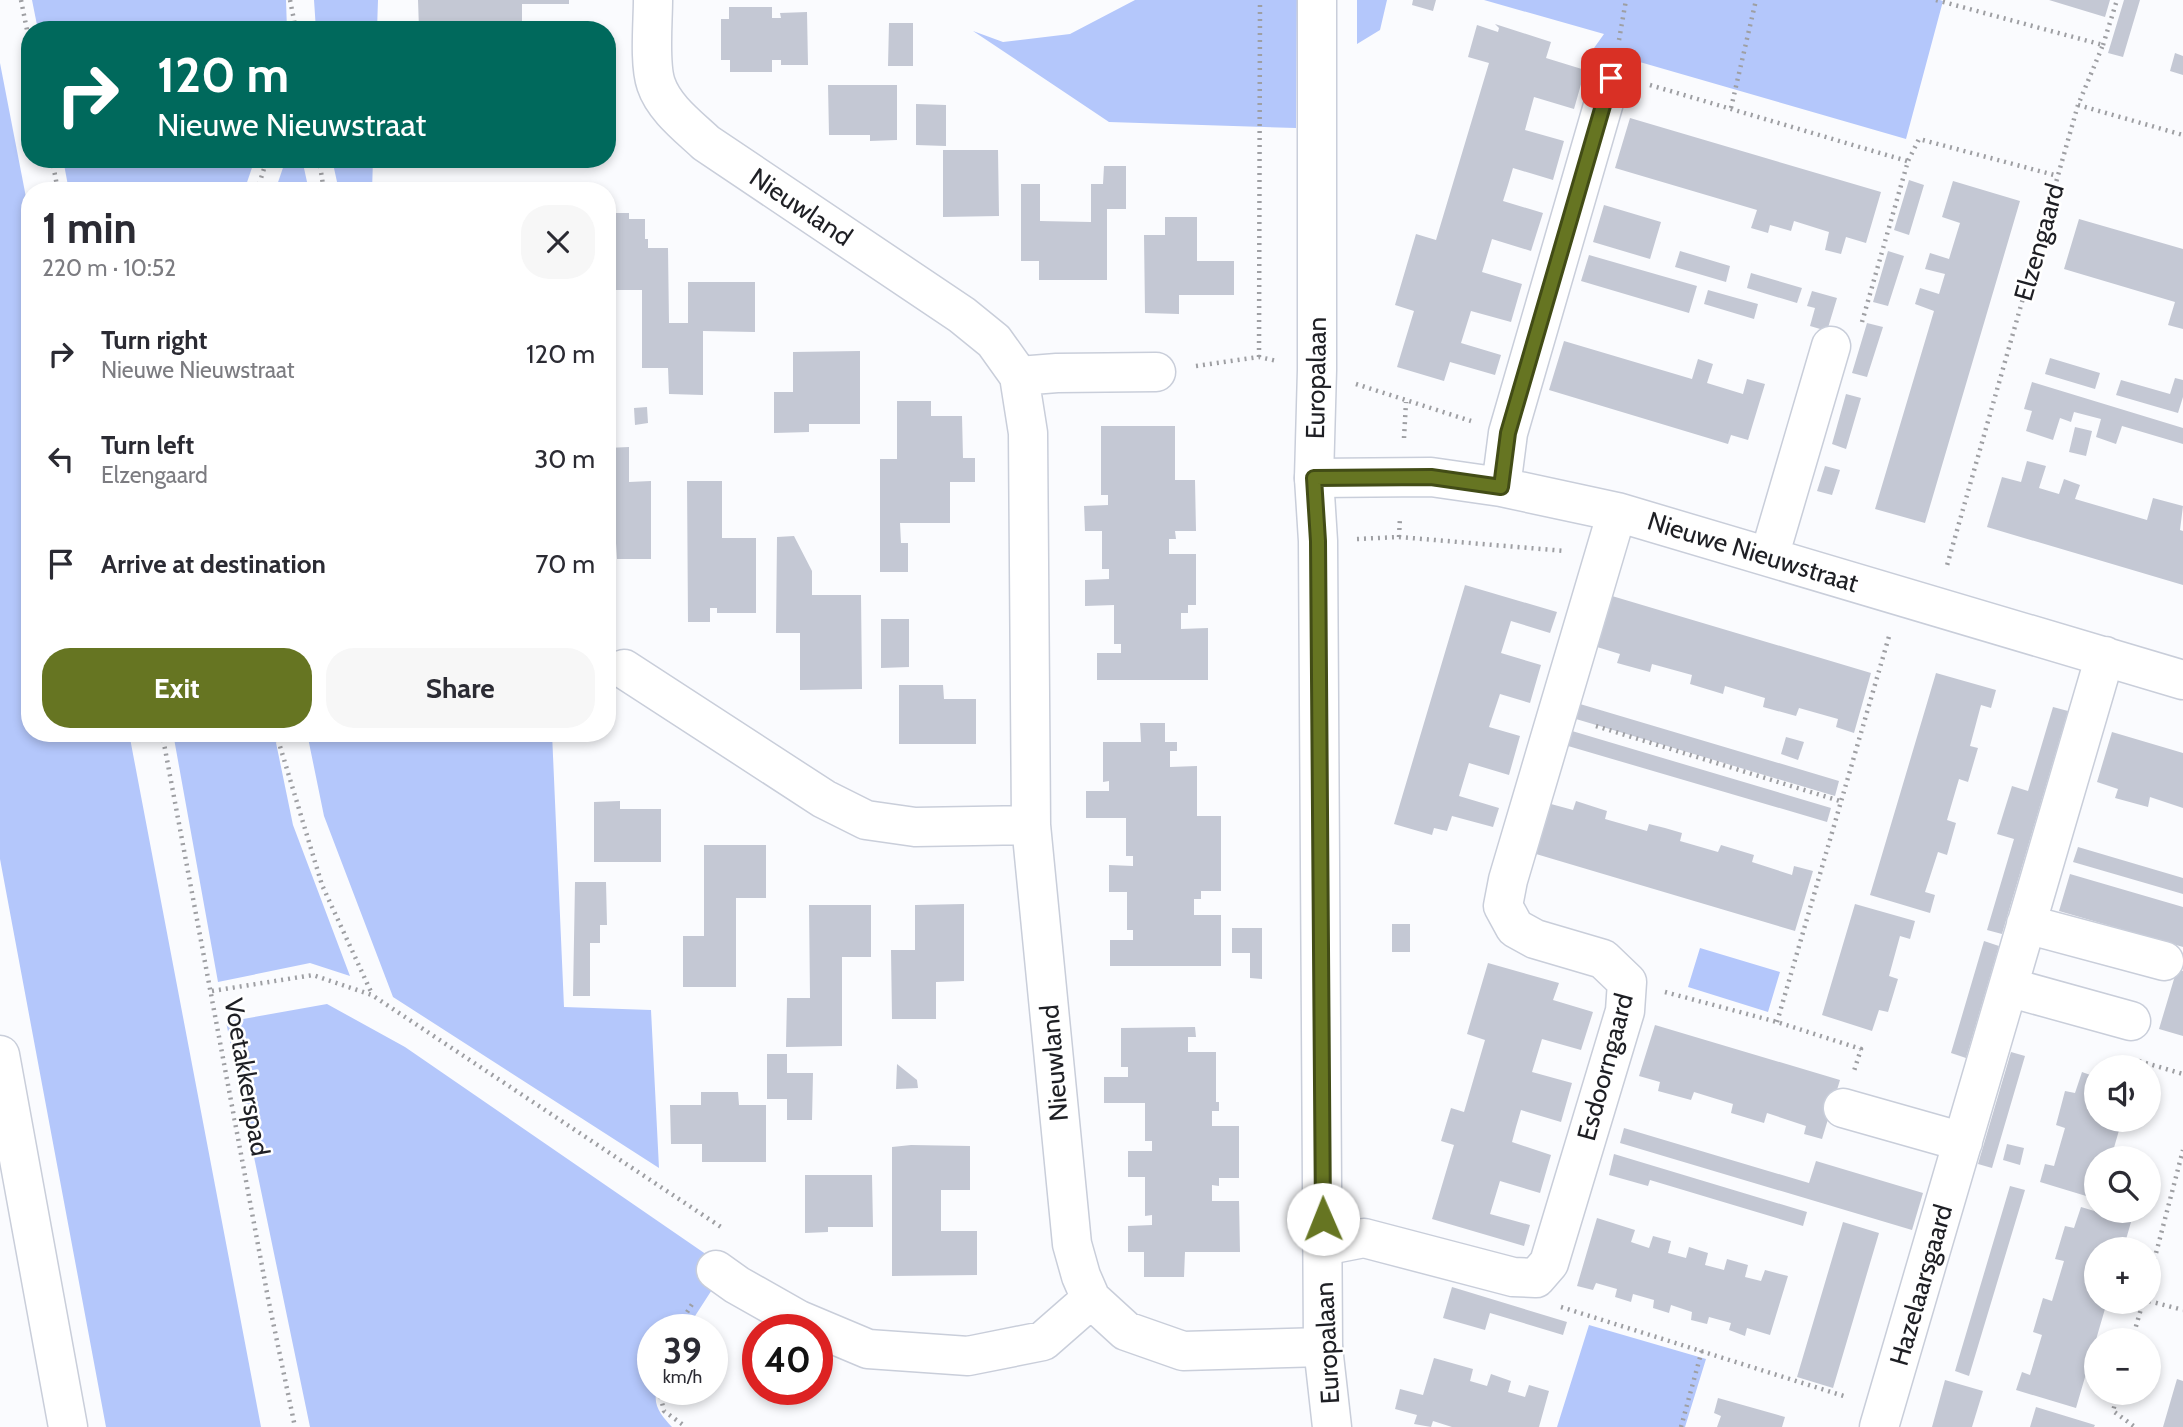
<!DOCTYPE html>
<html lang="en">
<head>
<meta charset="utf-8">
<style>
  :root { --surface:#fff; --page:#f7f7f7; --text:#2b2b33; --muted:#7c7c81; --accent:#667522 }
  body { margin:0; font-family:Cabin,sans-serif; background:var(--page); color:var(--text); height:100vh; display:flex; flex-direction:column; font-size:26px; white-space:nowrap }
  * { box-sizing:border-box; margin:0 }
  p { font-size:23px; color:var(--muted) }
  .icon { flex:none; width:38px; height:38px; fill:none; stroke:currentColor; stroke-width:2; stroke-linecap:round; stroke-linejoin:round }
  .map { position:relative; flex:1; overflow:hidden }
  .sheet { position:absolute; left:21px; top:182px; width:595px; height:560px; display:flex; flex-direction:column; background:var(--surface); border-radius:28px; box-shadow:0 4px 10px #0003 }
  .sheet>* { flex:none }
  .guide { position:absolute; left:21px; top:21px; width:595px; height:147px; border-radius:28px; box-shadow:0 4px 10px #0003; background:#00695c; color:#fff; overflow:hidden }
  .controls { position:absolute; left:2084px; top:1055px; display:grid; gap:14px }
  .controls a { display:grid; place-items:center; width:77px; height:77px; border-radius:50%; background:var(--surface); box-shadow:0 4px 10px #0003; font-size:35px }
  .speed { position:absolute; left:637px; top:1314px; display:flex; gap:14px; font-size:35px; font-weight:700; text-align:center }
  .speed>* { display:grid; place-content:center; width:91px; height:91px; border-radius:50%; background:var(--surface); box-shadow:0 4px 10px #0003; line-height:1 }
  .speed small { font-size:18px; font-weight:400 }
  .speed .limit { border:10px solid #d22; background:#fff; color:#111 }
  .pin { position:absolute; display:grid; place-items:center; width:60px; height:60px; color:#fff; margin:-30px; border-radius:14px; box-shadow:0 4px 10px #0006 }
  .me { position:absolute; width:77px; margin:-38px; rotate:359deg; stroke-linejoin:round; filter:drop-shadow(0 0 5px #0008) }
  .turn { display:flex; align-items:center; gap:24px; height:147px; padding:0 21px; font-size:32px }
  .turn .icon { width:91px; height:91px; stroke-width:2.5 }
  .turn b { display:block; font-size:49px; line-height:60px }
  .round { display:grid; place-items:center; flex:none; width:74px; height:74px; border-radius:28px; background:var(--page) }
  .headline { display:flex; align-items:center; justify-content:space-between; height:119px; padding:0 21px }
  h1 { font-size:42px; font-weight:700; line-height:52px }
  .primary-button { display:flex; gap:14px; margin-top:auto; padding:14px 21px }
  .primary-button a { flex:1; height:80px; border-radius:28px; background:var(--accent); color:#fff; font-size:28px; font-weight:700; line-height:80px; text-align:center }
  .primary-button a+a { background:var(--page); color:var(--text) }
  ul { padding:0; list-style:none }
  li { display:flex; align-items:center; gap:21px; height:105px; padding:0 21px }
  li div { flex:1 }
  li b { display:block; font-size:26px }
  li em { font-style:normal }
  .map>svg:first-child { display:block }
</style>
</head>
<body>
<div class="map">
<svg width="2183" height="1427" viewBox="0 0 2183 1427">
  <rect width="100%" height="100%" fill="#fafbfe"/>
  <path fill="#b4c7fb" d="M32 0H286L287 30H38Z
    M314 0H378L377 30H316Z
    M1135 0H1297L1296 128 1109 122 973 31 1003 42 1070 34Z
    M1357 0H1387L1380 30 1357 44Z
    M1484 0H1940L1943 1 1906 139 1612 54 1594 48 1604 34Z
    M0 63 30 218V733H129L261 1427H106L0 859Z
    M63 159H255L244 191H69Z
    M286 159H302L309 191H275Z
    M332 159H373L372 191H339Z
    M173 733H274L293 825 350 976 310 963 218 982Z
    M307 733H552L564 1007 651 1010 659 1168 393 997 324 816Z
    M1700 948 1780 972 1768 1012 1688 987Z
    M327 1004 405 1047 726 1268 686 1330H653V1390H657C652 1405 662 1416 672 1427H310L226 1022Z
    M1589 1325 1706 1359 1685 1427H1557Z"/>
  <path fill="#c4c8d4" d="M418 0H569V4H522V28L419 29Z
    M1413 0H1436L1433 11 1412 5Z
    M2049 0H2110L2105 17Z
    M2124 0H2140L2123 57 2108 53Z
    M729 7H772V18H781L780 13 807 12 808 65H781V60H772V72H730V60H721V19H729Z
    M889 23H913V66H888Z
    M1495 24 1551 42 1546 58 1585 70 1574 109 1534 97 1525 130 1564 141 1553 180 1513 168 1508 185 1503 201 1543 213 1531 251 1492 239 1482 272 1522 284 1511 322 1471 311 1461 343 1501 355 1495 375 1450 362 1444 381 1397 367 1414 311 1395 305 1416 234 1436 240 1489 63 1468 57 1477 25 1498 32 1499 28Z
    M2175 53 2183 56V75L2170 71Z
    M828 85H897V140L870 141V135H829Z
    M916 104 946 105V146L916 145Z
    M1630 118 1881 192 1866 243 1846 237 1841 254 1825 250 1829 232 1794 221 1791 231 1770 225 1768 233 1751 228 1757 210 1615 168Z
    M943 150H998L999 216 943 217Z
    M1104 166H1126V209H1107V280H1039V261H1021V184H1040V221L1091 222V184H1103Z
    M1909 180 1924 185 1909 235 1894 230Z
    M1953 181 2020 201 1925 523 1875 509 1934 311 1915 304 1920 288 1939 294 1945 274 1925 269 1930 253 1949 259 1960 223 1942 217Z
    M1604 205 1661 222 1650 259 1593 242Z
    M607 213H629V219H645V239H648V248H668L669 323H688V282H755V332L703 331V395L669 394 668 368H642V290H607Z
    M1165 217H1197V261H1234V295H1179V314L1145 313 1144 235H1165Z
    M2079 219 2183 249V329L2168 325 2175 302 2064 269Z
    M1680 251 1730 266 1726 282 1675 267Z
    M1888 251 1904 256 1888 306 1873 302Z
    M1589 255 1697 286 1689 313 1581 281Z
    M1751 273 1802 288 1797 303 1747 288Z
    M1708 290 1758 304 1754 319 1704 304Z
    M1812 291 1837 298 1827 331 1810 326 1815 308 1807 306Z
    M1867 323 1883 327 1867 377 1852 373Z
    M1564 341 1692 379 1698 359 1713 364 1707 383 1743 394 1747 379 1765 384 1748 440 1731 435 1728 444 1549 390Z
    M860 351V424H809V432L774 433V392H793V352Z
    M2050 358 2100 373 2095 389 2045 374Z
    M2175 378 2183 380V397L2178 413 2116 395 2121 380 2170 394Z
    M2032 382 2183 428V444L2122 426 2116 444 2096 437 2101 419 2074 412 2071 422 2060 418 2053 440 2026 431 2032 411 2024 409Z
    M1846 394 1861 398 1846 449 1832 444Z
    M897 401H931V416H962L963 458H975V482H950V523H900L901 543H908V572H880V459H897Z
    M647 407 648 423 635 425 634 408Z
    M1101 426H1175V480H1195L1196 531H1175L1176 539H1169V554H1196V605H1188V613H1181V629L1208 628V680H1097V653H1121V644H1114V605L1085 606V580L1109 579V569H1102V531H1085L1084 506 1108 505V495H1101Z
    M2075 427 2092 431 2086 456 2069 452Z
    M629 447V482L651 481V559H617L616 543H607V448Z
    M2027 461 2046 466 2039 488 2059 494 2064 479 2080 485 2075 499 2147 520 2153 498 2183 506 2180 530 2183 531V585L1987 527 2002 477 2021 482Z
    M1825 466 1840 470 1832 495 1817 491Z
    M687 481H722V538H756V613H717V608H710V622H688Z
    M794 536 812 571V595H861L862 689 800 690V633H776L777 537Z
    M1465 585 1557 612 1550 633 1511 621 1501 653 1541 665 1530 703 1500 694 1489 727 1520 736 1509 775 1469 763 1459 796 1499 808 1493 827 1452 816 1447 831 1434 828 1432 835 1394 824Z
    M1612 596 1871 673 1854 733 1836 727 1838 719 1799 708 1796 716 1763 707 1765 698 1725 686 1723 694 1690 684 1692 675 1652 664 1650 672 1617 663 1620 654 1597 647Z
    M881 619H909V667L881 668Z
    M1936 673 1996 690 1991 708 1981 705 1970 746 1978 748 1968 782 1959 779 1947 820 1956 823 1947 855 1938 852 1925 892 1935 895 1930 913 1870 895Z
    M899 685H943L944 699H976V744H899Z
    M1580 704 1839 781 1835 796 1576 719Z
    M2053 707 2068 711 2002 934 1987 930 2014 839 1997 834 2012 786 2028 791Z
    M1140 723H1165V742H1177V751H1170V767L1197 766V816H1221V891H1201V899H1194V915H1221V966H1110V940H1133V930H1127V892H1109V865L1133 866V856H1126V818H1086V791H1109V781L1103 782V742H1141Z
    M1572 731 1831 808 1827 822 1568 746Z
    M2112 732 2183 753V808L2150 797 2148 807 2115 798 2118 789 2097 782Z
    M1786 737 1804 742 1798 760 1781 754Z
    M620 801V809H661V862H594V802Z
    M1576 801 1607 811 1605 819 1647 831 1649 824 1665 828 1682 833 1680 841 1718 852 1721 845 1754 855 1752 862 1792 875 1794 866 1813 871 1795 931 1536 854 1551 804 1573 810Z
    M704 845H766V898H736V987H683V936H704Z
    M2078 847 2183 878V894L2073 862Z
    M2070 874 2183 907V947L2059 911Z
    M575 882H606L607 925H600V943H590V996H573Z
    M964 904V981L936 982V1019H892L891 950H915V905Z
    M1855 904 1915 921 1910 939 1900 936 1889 976 1898 979 1888 1012 1879 1010 1872 1031 1822 1015Z
    M809 905H871V957H842V1046L786 1047 787 998H810Z
    M1392 924H1410V952H1392Z
    M1232 928H1262V979L1250 978V953H1232Z
    M1984 941 1999 946 1966 1058 1951 1053Z
    M1488 963 1559 983 1553 1000 1593 1012 1581 1050 1542 1039 1532 1072 1572 1083 1561 1122 1521 1110 1516 1127 1512 1142 1551 1155 1540 1193 1500 1181 1490 1214 1530 1225 1524 1246 1432 1219 1454 1145 1441 1141 1451 1108 1464 1112 1485 1040 1467 1034Z
    M2177 969 2183 971V1036L2159 1029Z
    M1655 1025 1840 1080 1822 1139 1804 1134 1806 1126 1767 1113 1764 1123 1731 1113 1733 1104 1694 1092 1691 1100 1658 1091 1660 1082 1639 1076Z
    M1195 1027 1196 1037H1188V1052H1216V1102H1219V1111H1212V1126H1239V1178H1219V1186L1212 1185V1201H1239L1240 1252H1185L1184 1277H1144V1252H1128V1226L1152 1225V1215L1145 1216V1177H1128V1151H1152V1141H1145V1103H1104V1077H1128V1067H1121V1028Z
    M2011 1052 2025 1056 1992 1168 1978 1164Z
    M767 1054H787V1073H813L812 1120H787V1099H767Z
    M897 1064 917 1080 918 1088 896 1089Z
    M2082 1072 2096 1077V1120H2122L2111 1158H2096V1199L2040 1182 2045 1164 2054 1166 2065 1128 2056 1125 2065 1091 2075 1093Z
    M701 1092H738L739 1105H766V1162H702V1144H671L670 1105H701Z
    M1624 1128 1809 1183 1816 1161 1923 1193 1912 1230 1620 1143Z
    M2007 1144 2024 1148 2020 1165 2003 1160Z
    M911 1145 970 1146V1190H941V1231H977V1275L892 1276V1147Z
    M1614 1154 1807 1212 1803 1226 1650 1180 1648 1186 1609 1175Z
    M805 1175H872L873 1227H828V1232L805 1233Z
    M2010 1186 2025 1190 1969 1376 1955 1371Z
    M2081 1207 2131 1222 2123 1250H2096V1302H2107L2076 1408 2016 1390 2022 1372 2030 1375 2042 1335 2033 1332 2043 1298 2052 1301 2064 1261 2055 1259 2065 1226 2074 1228Z
    M1597 1218 1635 1230 1631 1242 1649 1248 1653 1236 1671 1241 1668 1253 1686 1258 1689 1247 1708 1253 1705 1265 1724 1270 1727 1259 1748 1265 1745 1277 1761 1281 1765 1270 1788 1276 1770 1335 1747 1328 1745 1336 1729 1330 1731 1323 1709 1317 1707 1324 1691 1320 1692 1312 1671 1305 1669 1313 1653 1308 1654 1300 1633 1294 1631 1302 1615 1297 1617 1289 1596 1283 1593 1290 1577 1286Z
    M1843 1222 1879 1233 1833 1388 1797 1377Z
    M1452 1287 1567 1322 1563 1335 1490 1313 1485 1330 1443 1318Z
    M1434 1358 1473 1369 1470 1381 1487 1386 1491 1374 1511 1381 1508 1392 1525 1397 1529 1385 1549 1391 1539 1427H1452L1433 1421 1431 1427 1414 1424 1417 1415 1395 1409 1400 1389 1423 1395Z
    M2177 1379 2183 1381V1427H2163Z
    M1945 1380 1983 1391 1972 1427H1932Z
    M1718 1398 1785 1417 1782 1427H1717L1721 1416 1714 1413Z
    M2036 1407 2095 1425 2094 1427H2030Z"/>
  <g fill="none" stroke-linecap="round" stroke-linejoin="round">
    <defs>
      <path id="minor" d="M653 0C653 22 649 64 656 84 664 108 688 126 706 143L962 315 994 341 1019 376 1028 433 1031 825 1072 1244 1081 1276 1091 1299 1126 1331 1183 1351 1323 1347
        M1019 376 1057 373 1156 372
        M1314 478 1431 477 1501 487 1617 512 2183 680
        M1501 487 1508 433 1611 78
        M1769 557 1831 346
        M624 669 824 799 866 820 915 827 1031 825
        M2026 924 2164 961
        M2008 987 2131 1021
        M1843 1108 1963 1142
        M1323 1246 1364 1238 1513 1277 1536 1278 1549 1263 1625 1011 1627 982 1603 959 1535 939 1515 928 1503 906 1508 880 1617 512
        M716 1270 737 1285 799 1320 868 1349 968 1356 1043 1341 1091 1299
        M1879 1427 2105 656"/>
      <path id="tertiary" d="M1317 0V370L1314 478 1318 541 1323 1347 1332 1427"/>
      <path id="motorway" d="M0 1055 68 1427"/>
    </defs>
    <use href="#minor" stroke="#c9ceda" stroke-width="41"/>
    <use href="#tertiary" stroke="#c9ceda" stroke-width="41"/>
    <use href="#motorway" stroke="#c9ceda" stroke-width="41"/>
    <path stroke="#9e9fa3" stroke-width="4.5" stroke-dasharray="2 5" stroke-linecap="butt" d="M21 0 30 45
      M290 0 296 30
      M1936 0 2103 45 2078 105 1946 569
      M1619 40 1626 0
      M2103 45 2117 0
      M1650 85 1907 161
      M2078 105 2183 135
      M1731 108 1756 0
      M52 159 58 191
      M319 159 324 191
      M257 191 267 159
      M1862 322 1908 161 1919 139 2058 176
      M1259 357 1260 0
      M1196 366 1259 357 1277 361
      M1356 384 1471 421
      M1404 438 1406 402
      M1399 537 1400 517
      M1357 539 1399 537 1565 551
      M1596 726 1840 801
      M162 733 268 1298 295 1427
      M276 733 322 885 372 994
      M212 991 313 975 372 995 724 1229
      M1665 992 1777 1022 1861 1049 1854 1071
      M1777 1022 1890 633
      M2139 1061 2183 1074
      M2149 1280 2183 1150
      M2149 1301 2183 1310
      M1561 1307 1847 1397
      M676 1330 694 1301
      M2132 1340 2143 1302
      M659 1390 664 1411 686 1427
      M2118 1393 2113 1411 2135 1427
      M1681 1427 1702 1350"/>
    <use href="#minor" stroke="#fff" stroke-width="38"/>
    <use href="#tertiary" stroke="#fff" stroke-width="38"/>
    <use href="#motorway" stroke="#fff" stroke-width="38"/>
  </g>
  <g fill="none" stroke-linecap="round" stroke-linejoin="round">
    <defs>
      <path id="route" d="M1323 1219 1318 541 1314 478 1431 477 1501 487 1508 433 1611 78"/>
    </defs>
    <use href="#route" stroke="#424c16" stroke-width="18"/>
    <use href="#route" stroke="#667522" stroke-width="12"/>
  </g>
  <g text-anchor="middle" dominant-baseline="central" stroke-width="5" stroke-linejoin="round" paint-order="stroke">
    <g font-size="26" fill="#1e1f24" stroke="#fff">
      <text transform="translate(801 207) rotate(34)">Nieuwland</text>
      <text transform="translate(2039 242) rotate(-74)">Elzengaard</text>
      <text transform="translate(1316 378) rotate(-89)">Europalaan</text>
      <text transform="translate(1753 552) rotate(17)">Nieuwe Nieuwstraat</text>
      <text transform="translate(1054 1063) rotate(-95)">Nieuwland</text>
      <text transform="translate(1605 1067) rotate(-75)">Esdoorngaard</text>
      <text transform="translate(247 1077) rotate(80)">Voetakkerspad</text>
      <text transform="translate(1921 1285) rotate(-74)">Hazelaarsgaard</text>
      <text transform="translate(1327 1343) rotate(-93)">Europalaan</text>
    </g>
  </g>
</svg>
<div class="controls">
<a><svg class="icon" aria-label="sound" viewBox="0 0 24 24"><path d="M4 9h4l5-4v14l-5-4H4zM17 9q2 3 0 6"/></svg></a>
<a><svg class="icon" aria-label="search" viewBox="0 0 24 24"><circle cx="10" cy="10" r="6"/><path d="M15 15l6 6"/></svg></a>
<a>+</a>
<a>−</a>
</div>
<div class="speed"><div>39<small>km/h</small></div><div class="limit">40</div></div>
<div class="pin" style="left:1611px;top:78px;background:#d93025"><svg class="icon" aria-label="arrive" viewBox="0 0 24 24"><path d="M6 21V4h12l-3 4 3 4H6"/></svg></div>
<svg class="me" style="left:1323px;top:1219px" viewBox="-20 -20 40 40"><circle r="19" fill="#fff"/><path d="M0-13L10 11 0 6-10 11z" fill="#667522"/></svg>
<div class="guide">
<div class="turn"><svg class="icon" aria-label="right" viewBox="0 0 24 24"><path d="M7 20v-9h11M14 6l5 5-5 5"/></svg><div><b>120 m</b>Nieuwe Nieuwstraat</div></div>
</div>
<section class="sheet">
<div class="headline"><div><h1>1 min</h1><p>220 m · 10:52</p></div><a class="round"><svg class="icon" aria-label="close" viewBox="0 0 24 24"><path d="M6 6l12 12M18 6L6 18"/></svg></a></div>
<ul>
<li><svg class="icon" aria-label="right" viewBox="0 0 24 24"><path d="M7 20v-9h11M14 6l5 5-5 5"/></svg><div><b>Turn right</b><p>Nieuwe Nieuwstraat</p></div><em>120 m</em></li>
<li><svg class="icon" aria-label="left" viewBox="0 0 24 24"><path d="M17 20v-9H6M10 6l-5 5 5 5"/></svg><div><b>Turn left</b><p>Elzengaard</p></div><em>30 m</em></li>
<li><svg class="icon" aria-label="arrive" viewBox="0 0 24 24"><path d="M6 21V4h12l-3 4 3 4H6"/></svg><div><b>Arrive at destination</b></div><em>70 m</em></li>
</ul>
<div class="primary-button"><a>Exit</a><a>Share</a></div>
</section>
</div>
</body>
</html>
